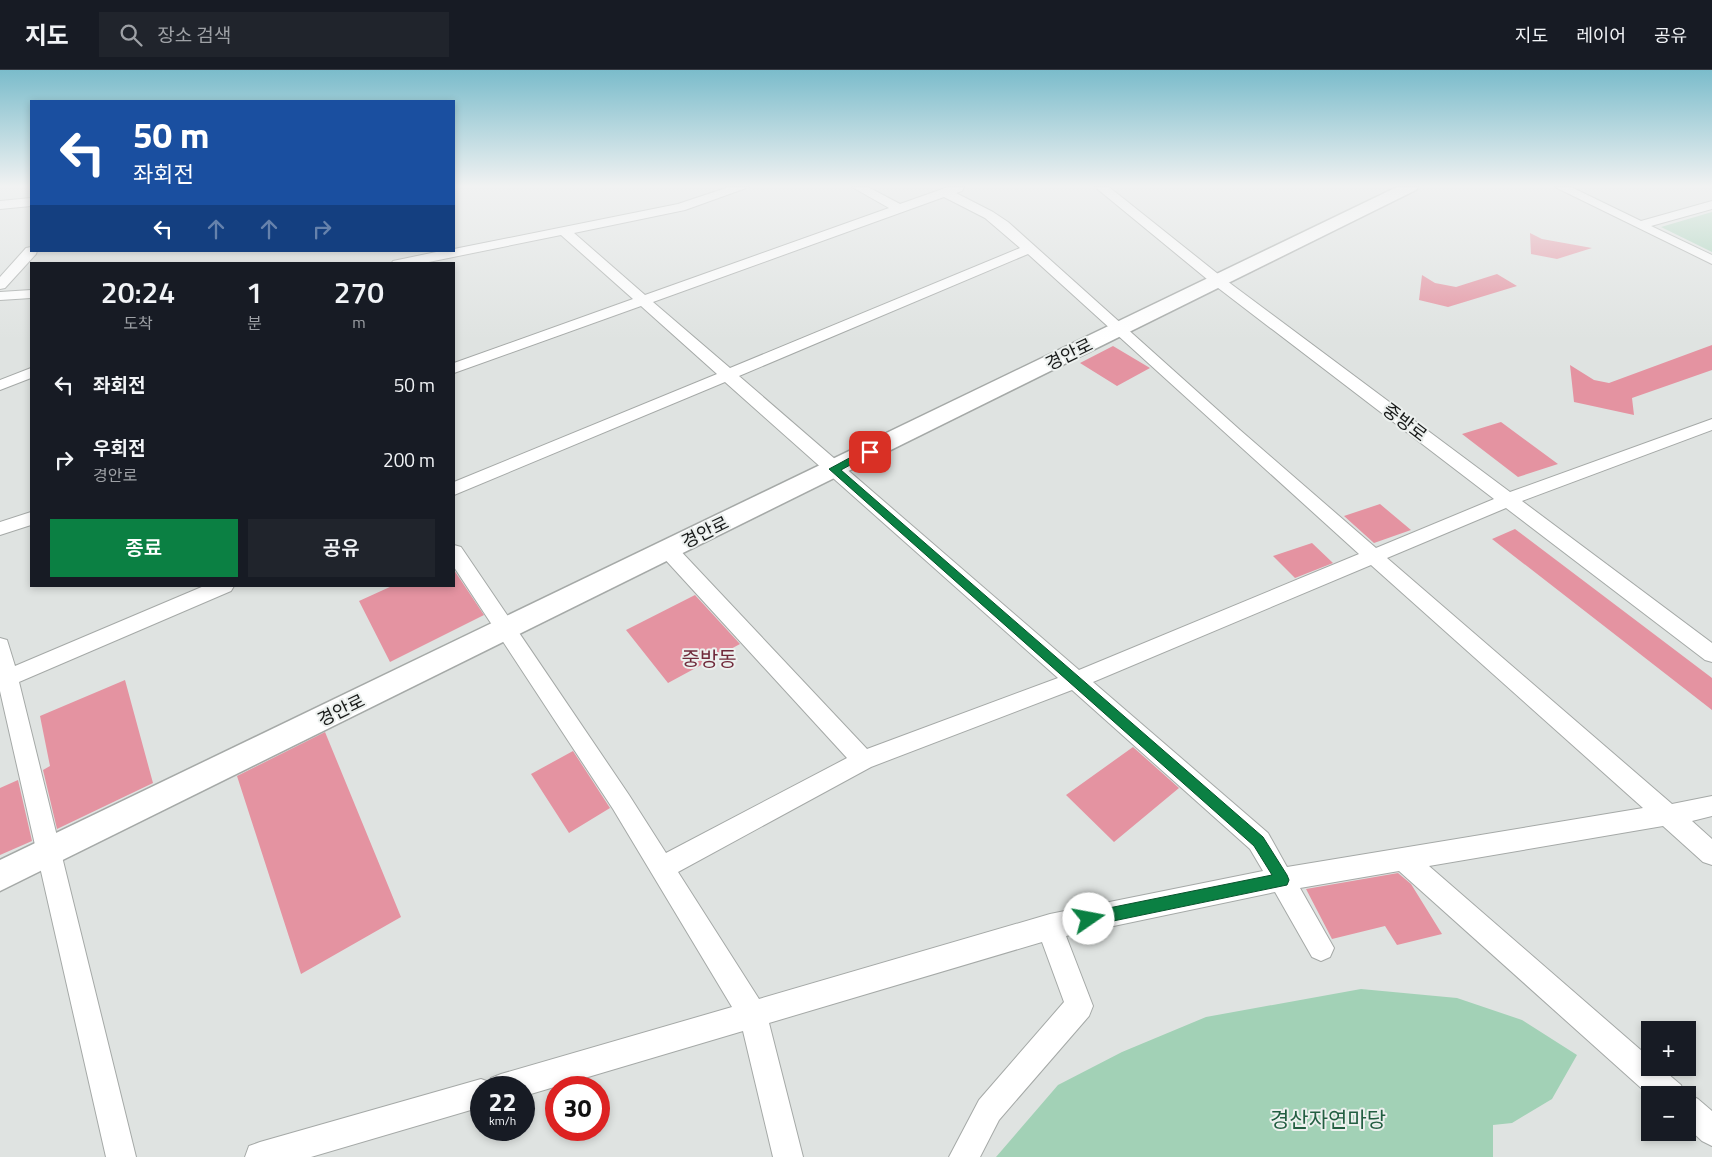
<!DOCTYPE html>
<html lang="ko">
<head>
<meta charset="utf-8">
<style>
  :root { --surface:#171b24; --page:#20242c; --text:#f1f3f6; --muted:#9ea1a6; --line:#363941; --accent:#0b8043 }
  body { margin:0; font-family:"Titillium Web","Noto Sans KR",sans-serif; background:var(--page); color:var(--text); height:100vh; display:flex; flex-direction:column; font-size:19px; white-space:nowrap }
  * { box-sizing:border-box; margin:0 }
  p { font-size:16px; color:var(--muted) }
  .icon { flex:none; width:28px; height:28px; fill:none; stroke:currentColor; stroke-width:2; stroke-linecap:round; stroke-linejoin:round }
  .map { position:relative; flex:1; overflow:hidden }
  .panel { position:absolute; left:30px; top:192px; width:425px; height:325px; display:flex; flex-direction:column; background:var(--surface); border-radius:0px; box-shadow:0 2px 8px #0003 }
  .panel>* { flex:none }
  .guide { position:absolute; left:30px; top:30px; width:425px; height:152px; border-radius:0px; box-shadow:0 2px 8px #0003; background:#1a4fa0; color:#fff; overflow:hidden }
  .tools { position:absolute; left:1641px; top:951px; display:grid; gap:10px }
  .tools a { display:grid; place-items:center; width:55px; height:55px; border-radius:0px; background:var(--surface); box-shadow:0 2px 8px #0003; font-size:25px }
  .speed { position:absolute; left:470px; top:1006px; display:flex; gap:10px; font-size:25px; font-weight:700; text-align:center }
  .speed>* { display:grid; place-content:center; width:65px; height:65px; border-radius:50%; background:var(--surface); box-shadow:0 2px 8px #0003; line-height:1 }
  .speed small { font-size:12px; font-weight:400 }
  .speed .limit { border:8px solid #d22; background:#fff; color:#111 }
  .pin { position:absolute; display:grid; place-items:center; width:42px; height:42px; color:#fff; margin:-21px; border-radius:10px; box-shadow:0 2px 8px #0006 }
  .me { position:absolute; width:55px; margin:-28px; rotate:78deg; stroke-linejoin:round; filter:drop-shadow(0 0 4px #0008) }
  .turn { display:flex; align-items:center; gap:18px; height:105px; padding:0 20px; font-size:22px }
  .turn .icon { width:65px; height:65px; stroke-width:2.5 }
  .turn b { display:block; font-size:35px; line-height:42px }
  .lanes { display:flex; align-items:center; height:48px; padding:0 20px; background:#0003; justify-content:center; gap:25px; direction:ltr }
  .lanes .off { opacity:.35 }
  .eta { display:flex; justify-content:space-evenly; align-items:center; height:85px; text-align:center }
  .eta b { font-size:30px; font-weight:600; line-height:35px }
  .action { display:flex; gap:10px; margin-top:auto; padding:10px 20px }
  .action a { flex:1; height:58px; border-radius:0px; background:var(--accent); color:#fff; font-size:20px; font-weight:600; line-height:58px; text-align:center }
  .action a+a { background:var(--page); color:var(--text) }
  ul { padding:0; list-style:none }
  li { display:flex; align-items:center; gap:15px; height:75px; padding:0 20px }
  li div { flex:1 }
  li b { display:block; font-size:19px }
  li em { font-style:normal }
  header { display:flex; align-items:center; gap:30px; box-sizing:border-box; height:70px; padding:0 25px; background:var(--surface); border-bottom:1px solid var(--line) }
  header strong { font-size:24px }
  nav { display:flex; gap:28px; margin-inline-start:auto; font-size:18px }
  .search { width:350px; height:45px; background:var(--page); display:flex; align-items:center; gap:12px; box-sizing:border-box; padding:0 18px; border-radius:0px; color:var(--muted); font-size:19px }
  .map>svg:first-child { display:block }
</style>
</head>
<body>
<header>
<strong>지도</strong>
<div class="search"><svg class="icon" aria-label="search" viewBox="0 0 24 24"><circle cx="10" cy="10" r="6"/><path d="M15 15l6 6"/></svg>장소 검색</div>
<nav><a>지도</a><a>레이어</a><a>공유</a></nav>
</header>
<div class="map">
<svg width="1712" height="1087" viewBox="0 0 1712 1087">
  <rect width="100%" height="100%" fill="#dfe3e1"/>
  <path fill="#a2d1b6" d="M1712 142V182L1661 157Z
    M1361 919 1457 928 1522 950 1577 985 1552 1029 1512 1053 1493 1055V1087H996L1058 1015 1122 982 1206 947Z"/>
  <path fill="#e493a1" d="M1530 163 1542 169 1592 178 1557 189 1531 184Z
    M1497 204 1517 216 1448 237 1419 230 1422 205 1435 213 1456 217Z
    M1712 275V300L1632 328 1634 345 1574 332 1570 295 1594 310 1609 313Z
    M1113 276 1150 298 1117 316 1080 293Z
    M1501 352 1558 394 1518 407 1462 364Z
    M1380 434 1411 460 1374 473 1344 446Z
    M1515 459 1712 608V640L1492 469Z
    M1312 473 1333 493 1295 508 1273 486Z
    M454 500 484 545 390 592 359 531 392 516H454Z
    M695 525 740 574 668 613 626 560Z
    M125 610 153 713 57 759 43 700 50 696 40 646Z
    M325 662 401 847 301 904 237 706Z
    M1133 677 1179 718 1114 772 1066 725Z
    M573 681 610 738 569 763 531 704Z
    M18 710 32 771 0 785V718Z
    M1398 803 1411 814 1442 864 1397 875 1385 856 1332 869 1306 819Z"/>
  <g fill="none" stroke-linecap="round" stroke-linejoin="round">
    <defs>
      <path id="minor" d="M729 117H749L685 140 574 163 645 225 889 138 852 117H868L900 134 948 117H964L962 121 956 123 993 142 1008 152 1240 360 1376 478 1494 429 1213 214 1095 117H1109L1223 208 1510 422 1712 349V360L1522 431 1712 573V592L1705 590 1506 438 1387 488 1672 734 1712 726V746L1692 751 1712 769V795L1703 792 1663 756 1429 796 1650 988V998H1661L1681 1015 1685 1025 1650 1026 1399 801 1300 818 1334 878 1330 887 1321 891 1312 887 1275 822 1066 866 1093 936 1089 946 999 1050 980 1087H949L979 1030 1064 932 1042 872 769 953 803 1087H773L743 961 524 1026V1018H481V1037L311 1087H245L249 1076 260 1072 481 1009 489 1012 491 1008 501 1004 732 937 613 739 454 497V475L461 477 629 725 666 783 847 688 661 485 659 480 661 475 668 473 675 475 867 679 1058 608 725 312 454 425V412L717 304 641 236 454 303V293L633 229 561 165 419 194H391L393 191 441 181H454V179L678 134ZM944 127 985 148 1020 178 730 298 653 232ZM1028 184 1359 484 1079 600 739 306ZM1371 495 1643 738 1287 797 1268 763 1093 612ZM1072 620 1250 779 1263 801 1050 844 759 929 678 802 871 697Z
        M1555 117H1571L1641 151 1712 131V139L1651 156 1712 185V194Z
        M31 128V136L0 139V131Z
        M31 177V181H37L36 184 5 218 0 219V207L26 178Z
        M31 220V228L0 230V222Z
        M31 298V308L0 320V310Z
        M31 442V455L0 465V452Z
        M204 516H234L231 521 19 612 136 1087H106L0 621V568L7 570 15 596Z
        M1688 1024 1698 1029 1712 1041V1076L1702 1071 1688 1058Z"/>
      <path id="major" d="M1397 117H1418L1416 120 0 821V790Z"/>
    </defs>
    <use href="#minor" stroke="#a5a9a7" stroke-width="2"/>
    <use href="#major" stroke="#a5a9a7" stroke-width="3"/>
    <use href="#minor" fill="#fff" fill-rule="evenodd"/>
    <use href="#major" fill="#fff" fill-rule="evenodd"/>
  </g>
  <linearGradient id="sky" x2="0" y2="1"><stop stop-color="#7bbccb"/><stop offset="0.43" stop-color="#f1f2f2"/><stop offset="1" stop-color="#f1f2f2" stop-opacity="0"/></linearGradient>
  <rect width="1712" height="270" fill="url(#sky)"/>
  <path fill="#0b8043" stroke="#07532c" d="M866 379H870L874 382 841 400 1263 767 1287 805 1289 810 1287 815 1089 856 1084 854 1082 849 1084 844 1089 842 1272 805 1254 776 829 399Z"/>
  <g text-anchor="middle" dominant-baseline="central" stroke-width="4" stroke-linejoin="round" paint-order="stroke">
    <g font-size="18" fill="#171918" stroke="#ecf0ee">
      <text transform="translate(1069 284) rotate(-26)">경안로</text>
      <text transform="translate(1405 352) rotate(37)">중방로</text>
      <text transform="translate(705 462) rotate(-26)">경안로</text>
      <text transform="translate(341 640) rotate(-26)">경안로</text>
    </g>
    <g font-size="20" fill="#6f293a" stroke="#ecf0ee">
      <text x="709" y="588">중방동</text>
    </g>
    <g font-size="21" fill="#235e42" stroke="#ecf0ee">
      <text x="1328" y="1049">경산자연마당</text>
    </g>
  </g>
</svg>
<div class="tools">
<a>+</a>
<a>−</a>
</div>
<div class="speed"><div>22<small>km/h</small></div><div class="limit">30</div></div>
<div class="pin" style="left:870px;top:382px;background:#d93025"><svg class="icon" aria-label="arrive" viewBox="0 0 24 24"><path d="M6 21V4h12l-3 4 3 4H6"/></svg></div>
<svg class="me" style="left:1089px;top:849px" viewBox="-20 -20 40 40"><circle r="19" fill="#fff"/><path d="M0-13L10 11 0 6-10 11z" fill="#0b8043"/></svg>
<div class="guide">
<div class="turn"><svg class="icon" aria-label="left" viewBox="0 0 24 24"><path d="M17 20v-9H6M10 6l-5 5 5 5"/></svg><div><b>50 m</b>좌회전</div></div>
<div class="lanes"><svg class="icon" aria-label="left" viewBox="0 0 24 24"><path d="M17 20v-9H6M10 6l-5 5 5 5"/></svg><svg class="icon off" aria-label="ahead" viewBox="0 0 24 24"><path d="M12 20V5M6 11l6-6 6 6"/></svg><svg class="icon off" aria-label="ahead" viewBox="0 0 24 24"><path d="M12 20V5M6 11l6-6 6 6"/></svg><svg class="icon off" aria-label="right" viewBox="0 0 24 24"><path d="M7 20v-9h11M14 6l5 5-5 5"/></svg></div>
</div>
<section class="panel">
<div class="eta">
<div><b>20:24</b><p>도착</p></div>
<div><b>1</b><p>분</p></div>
<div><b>270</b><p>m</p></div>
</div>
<ul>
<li><svg class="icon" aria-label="left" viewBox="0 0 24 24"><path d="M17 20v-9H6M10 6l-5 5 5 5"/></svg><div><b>좌회전</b></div><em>50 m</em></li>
<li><svg class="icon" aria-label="right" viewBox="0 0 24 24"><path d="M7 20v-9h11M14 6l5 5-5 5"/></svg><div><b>우회전</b><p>경안로</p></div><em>200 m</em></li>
</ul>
<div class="action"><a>종료</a><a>공유</a></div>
</section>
</div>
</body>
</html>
